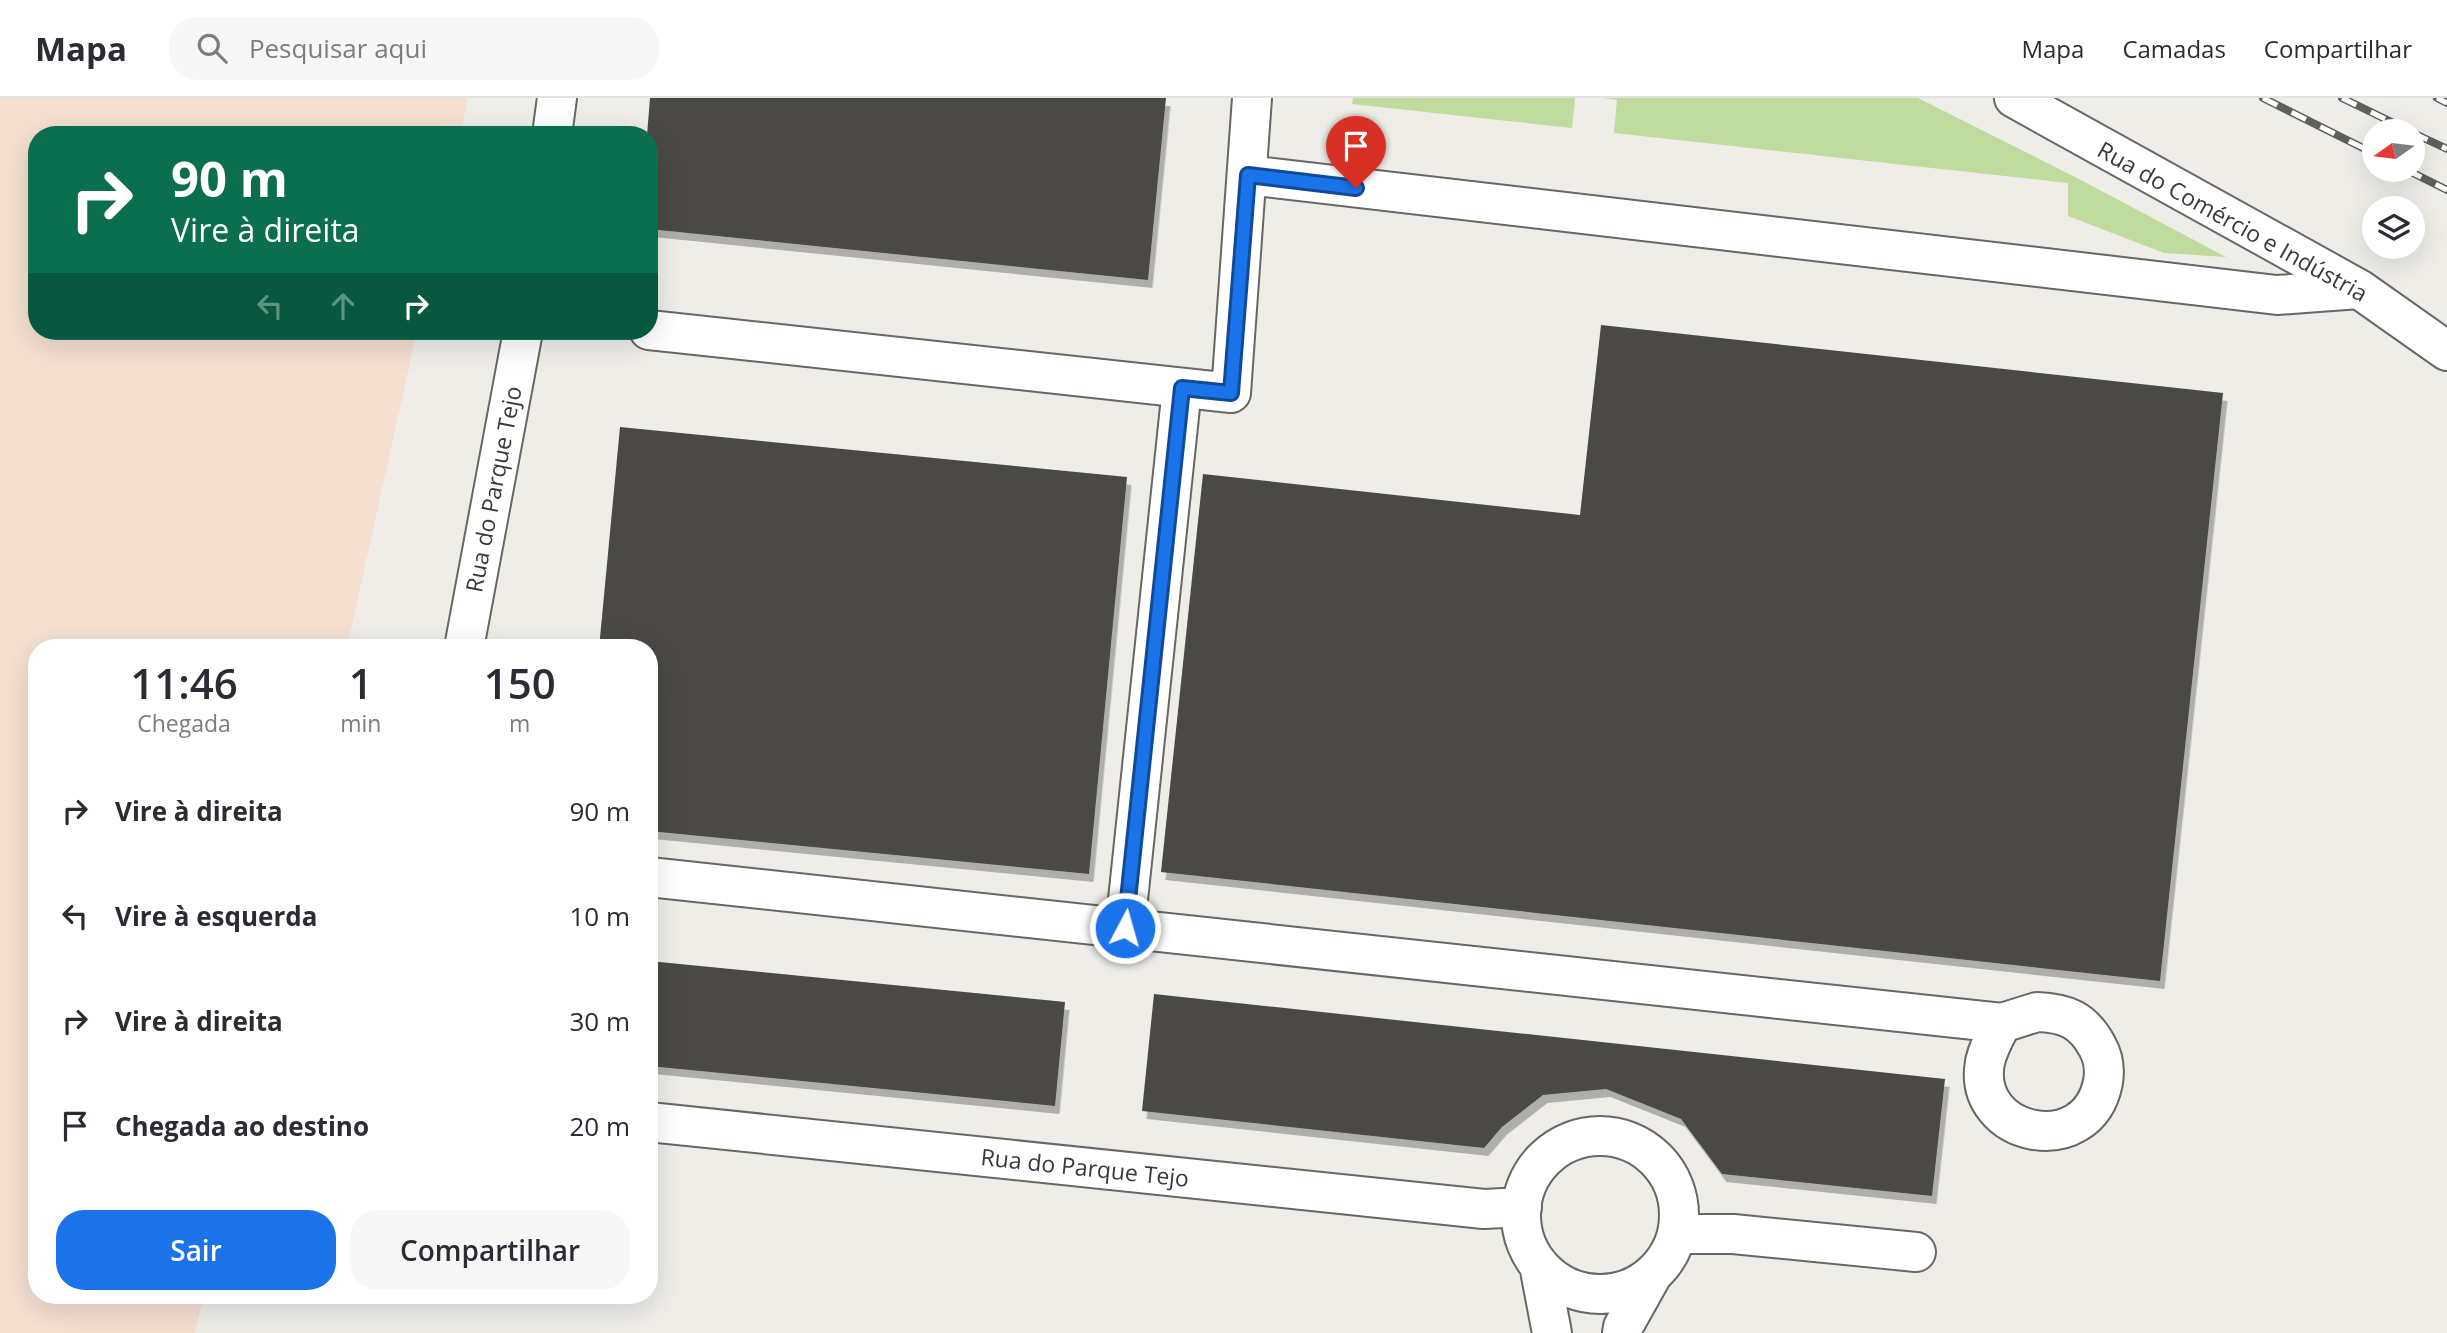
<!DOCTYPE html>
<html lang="pt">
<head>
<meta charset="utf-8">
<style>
  :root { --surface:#fff; --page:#f7f7f7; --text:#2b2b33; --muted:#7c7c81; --line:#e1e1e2; --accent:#1a73e8 }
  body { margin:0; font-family:"Open Sans",sans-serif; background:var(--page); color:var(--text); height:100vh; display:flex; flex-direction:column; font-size:26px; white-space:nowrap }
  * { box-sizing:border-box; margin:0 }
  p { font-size:23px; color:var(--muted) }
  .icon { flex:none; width:38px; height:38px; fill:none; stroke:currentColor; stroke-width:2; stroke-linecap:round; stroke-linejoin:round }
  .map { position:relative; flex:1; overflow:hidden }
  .drawer { position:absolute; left:28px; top:541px; width:630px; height:665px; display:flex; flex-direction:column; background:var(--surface); border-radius:28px; box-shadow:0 7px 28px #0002 }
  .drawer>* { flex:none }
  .top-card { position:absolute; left:28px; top:28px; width:630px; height:214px; border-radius:28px; box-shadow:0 7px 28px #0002; background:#0b6e4f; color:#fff; overflow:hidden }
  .needle { width:46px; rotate:256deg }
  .tools { position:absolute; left:2362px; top:21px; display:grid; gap:14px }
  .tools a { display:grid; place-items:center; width:63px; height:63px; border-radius:50%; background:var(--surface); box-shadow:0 7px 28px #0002; font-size:35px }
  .pin { position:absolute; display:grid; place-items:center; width:60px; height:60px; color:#fff; margin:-72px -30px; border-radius:50% 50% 50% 0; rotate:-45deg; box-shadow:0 0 7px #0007 }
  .pin .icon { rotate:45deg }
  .me { position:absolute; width:77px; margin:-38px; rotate:6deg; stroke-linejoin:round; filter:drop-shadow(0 0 5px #0008) }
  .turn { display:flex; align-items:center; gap:24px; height:147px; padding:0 28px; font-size:32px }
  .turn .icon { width:91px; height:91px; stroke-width:2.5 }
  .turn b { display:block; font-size:49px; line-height:60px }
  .lanes { display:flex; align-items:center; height:66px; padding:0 28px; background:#0003; justify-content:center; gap:35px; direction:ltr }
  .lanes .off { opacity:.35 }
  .eta { display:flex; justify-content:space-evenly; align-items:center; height:119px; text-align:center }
  .eta b { font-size:42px; font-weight:600; line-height:49px }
  .cta { display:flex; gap:14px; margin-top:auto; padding:14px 28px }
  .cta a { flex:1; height:80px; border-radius:28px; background:var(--accent); color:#fff; font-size:28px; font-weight:600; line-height:80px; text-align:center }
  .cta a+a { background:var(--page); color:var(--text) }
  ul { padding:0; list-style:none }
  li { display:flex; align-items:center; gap:21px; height:105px; padding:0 28px }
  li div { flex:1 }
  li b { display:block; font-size:26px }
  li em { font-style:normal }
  header { display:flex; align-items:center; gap:42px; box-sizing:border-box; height:98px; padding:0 35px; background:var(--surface); border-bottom:2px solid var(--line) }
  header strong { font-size:33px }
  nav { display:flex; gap:38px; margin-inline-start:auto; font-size:24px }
  .search { width:490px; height:63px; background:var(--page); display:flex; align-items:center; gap:18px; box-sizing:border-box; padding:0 24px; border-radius:28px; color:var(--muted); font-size:26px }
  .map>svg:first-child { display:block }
</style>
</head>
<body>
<header>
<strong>Mapa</strong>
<div class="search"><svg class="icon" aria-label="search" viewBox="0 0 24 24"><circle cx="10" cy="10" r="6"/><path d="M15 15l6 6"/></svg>Pesquisar aqui</div>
<nav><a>Mapa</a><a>Camadas</a><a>Compartilhar</a></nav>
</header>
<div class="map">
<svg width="2447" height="1235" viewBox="0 0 2447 1235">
  <defs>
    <filter id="shadow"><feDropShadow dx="4.5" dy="8" stdDeviation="0" flood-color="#0004"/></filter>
  </defs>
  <rect width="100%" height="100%" fill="#eeede8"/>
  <path fill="#f4dfd1" d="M0 0H468L460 37H37V233H417L347 549 37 550V1197H204L195 1235H0Z"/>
  <path fill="#c0db9e" d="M1353 0H1575L1572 30 1352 6Z
    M1603 0H1918L2079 81 2226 159 2164 155 2068 118V85L1614 35 1617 2Z"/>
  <path fill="#4b4a45" filter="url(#shadow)" d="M650 0H1166L1148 182 649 131V37H647Z
    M1601 227 2223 295 2160 883 1161 774 1203 376 1580 417Z
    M620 329 1127 379 1089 776 649 733V550H599Z
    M649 863 1065 904 1055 1008 649 968Z
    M1154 896 1945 981 1932 1098 1722 1076 1681 1021 1606 991 1543 997 1502 1029 1484 1050 1142 1013Z"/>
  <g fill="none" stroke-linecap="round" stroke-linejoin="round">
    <defs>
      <path id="minor" d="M2014 0 2359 191 2447 253
        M552 37 557 0
        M1248 77 2277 197 2359 191
        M649 232 1231 295 1252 0
        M464 550 523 233
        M649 779 2002 925
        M1125 830 1182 290
        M2037 914C2066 915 2083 922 2097 948 2104 960 2105 972 2103 984 2088 1063 1971 1039 1985 964 1988 950 1995 938 2002 925Z
        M649 1024 1484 1111 1522 1109
        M1521 1117a79 79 0 1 1 158 0a79 79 0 1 1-158 0Z
        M1678 1136H1733L1916 1154
        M1539 1167 1552 1235
        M1622 1235 1623 1229 1651 1179"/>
    </defs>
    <use href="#minor" stroke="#686762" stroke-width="42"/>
    <use href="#minor" stroke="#fff" stroke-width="38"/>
    <defs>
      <path id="rail" d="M2263 0 2375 56
        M2342 0 2410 33
        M2437 0 2447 5
        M2413 35 2447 51
        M2407 72 2447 92"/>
    </defs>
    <use href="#rail" stroke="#605f5c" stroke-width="8"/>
    <use href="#rail" stroke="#fff" stroke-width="5" stroke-dasharray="16" stroke-linecap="butt"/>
  </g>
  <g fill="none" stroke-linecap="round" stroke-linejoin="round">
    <defs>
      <path id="route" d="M1125 830 1182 290 1231 295 1248 77 1356 90"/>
    </defs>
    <use href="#route" stroke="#114b97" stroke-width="18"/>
    <use href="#route" stroke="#1a73e8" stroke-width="12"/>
  </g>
  <g text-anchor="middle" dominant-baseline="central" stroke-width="7" stroke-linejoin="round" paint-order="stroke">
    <g font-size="23" fill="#3a3937" stroke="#fff">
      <text transform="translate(2233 123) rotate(29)">Rua do Comércio e Indústria</text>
      <text transform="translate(493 391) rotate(-79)">Rua do Parque Tejo</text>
      <text transform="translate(1085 1069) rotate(6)">Rua do Parque Tejo</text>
    </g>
  </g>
</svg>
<div class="tools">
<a><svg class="needle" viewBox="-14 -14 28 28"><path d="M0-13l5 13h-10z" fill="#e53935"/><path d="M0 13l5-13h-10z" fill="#7c7c81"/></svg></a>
<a><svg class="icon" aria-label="layers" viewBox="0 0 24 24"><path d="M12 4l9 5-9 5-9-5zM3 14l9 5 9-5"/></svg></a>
</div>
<div class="pin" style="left:1356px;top:90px;background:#d93025"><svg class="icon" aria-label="arrive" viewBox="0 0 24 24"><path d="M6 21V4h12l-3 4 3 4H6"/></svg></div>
<svg class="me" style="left:1125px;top:830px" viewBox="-20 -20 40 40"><circle r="17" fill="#1a73e8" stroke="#fff" stroke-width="3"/><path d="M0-11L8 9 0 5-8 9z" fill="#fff"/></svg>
<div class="top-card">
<div class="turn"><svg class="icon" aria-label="right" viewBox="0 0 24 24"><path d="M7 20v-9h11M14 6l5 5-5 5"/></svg><div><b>90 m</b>Vire à direita</div></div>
<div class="lanes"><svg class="icon off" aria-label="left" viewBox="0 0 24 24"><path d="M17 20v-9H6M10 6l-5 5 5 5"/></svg><svg class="icon off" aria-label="ahead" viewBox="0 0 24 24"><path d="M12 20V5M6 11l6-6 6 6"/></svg><svg class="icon" aria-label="right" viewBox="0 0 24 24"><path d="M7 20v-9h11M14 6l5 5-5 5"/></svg></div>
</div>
<section class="drawer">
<div class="eta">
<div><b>11:46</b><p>Chegada</p></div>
<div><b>1</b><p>min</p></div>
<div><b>150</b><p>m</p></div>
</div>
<ul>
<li><svg class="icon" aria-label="right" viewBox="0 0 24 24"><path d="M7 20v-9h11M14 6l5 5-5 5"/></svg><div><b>Vire à direita</b></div><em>90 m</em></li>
<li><svg class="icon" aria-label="left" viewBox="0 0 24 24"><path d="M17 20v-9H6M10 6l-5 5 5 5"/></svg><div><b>Vire à esquerda</b></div><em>10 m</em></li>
<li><svg class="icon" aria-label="right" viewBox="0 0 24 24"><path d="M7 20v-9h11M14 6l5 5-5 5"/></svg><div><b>Vire à direita</b></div><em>30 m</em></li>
<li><svg class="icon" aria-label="arrive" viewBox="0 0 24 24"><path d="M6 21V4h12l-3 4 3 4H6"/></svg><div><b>Chegada ao destino</b></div><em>20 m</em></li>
</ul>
<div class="cta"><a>Sair</a><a>Compartilhar</a></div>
</section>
</div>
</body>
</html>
